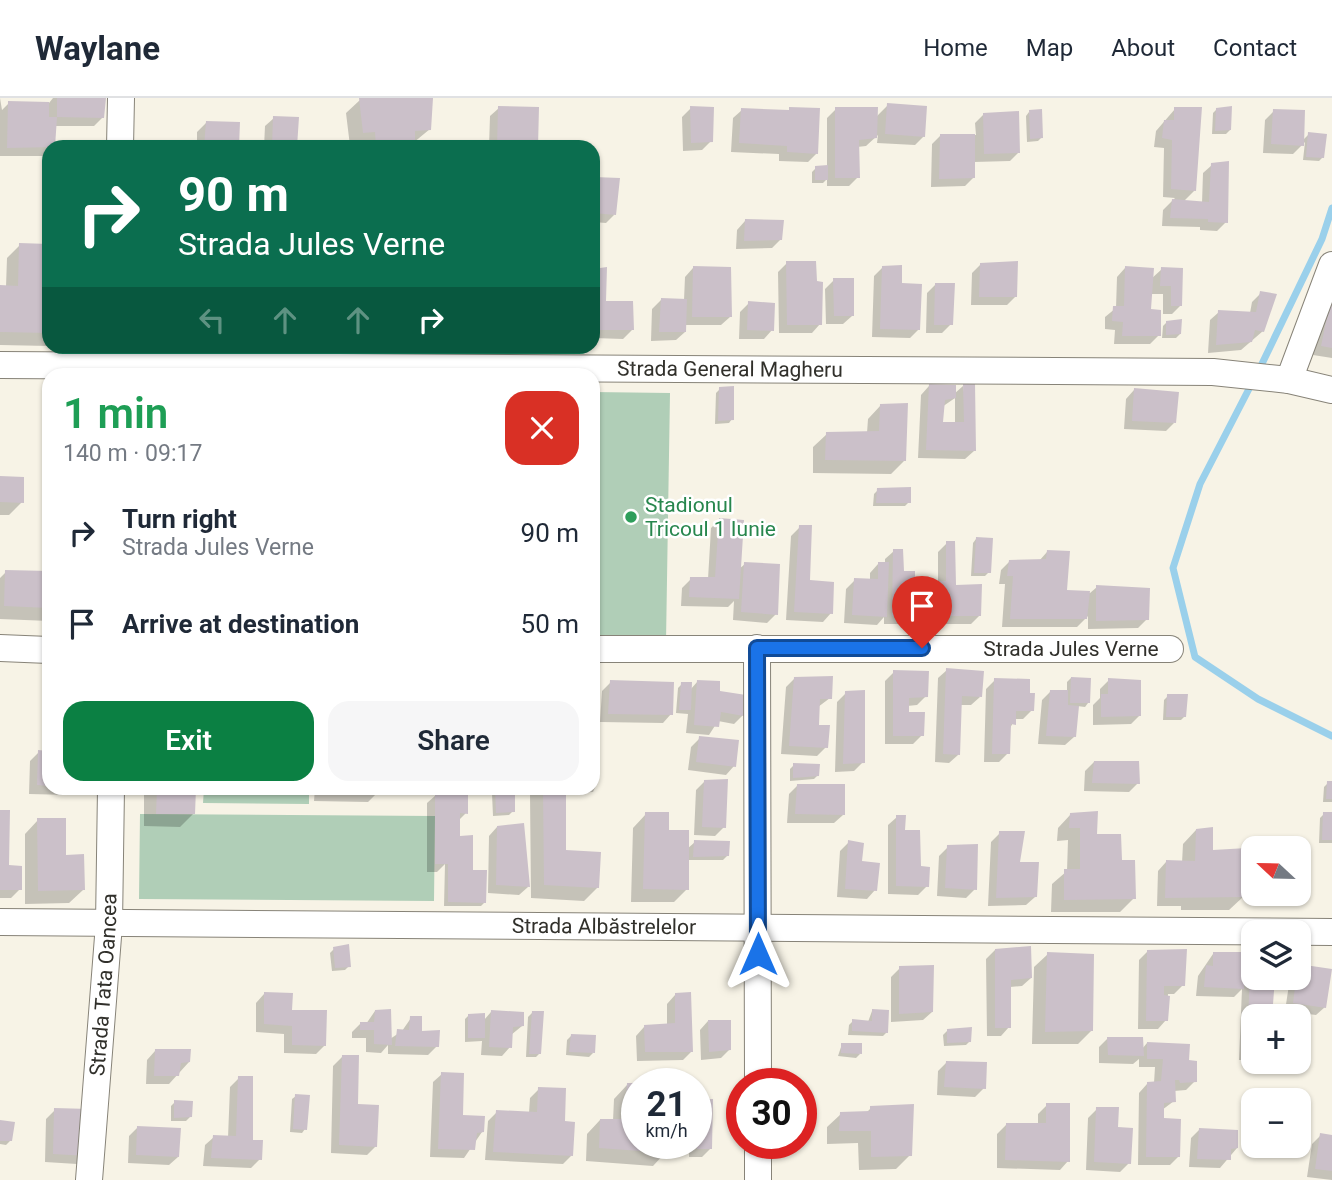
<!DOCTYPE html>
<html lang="en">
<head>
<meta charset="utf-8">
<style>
  :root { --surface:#fff; --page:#f6f6f7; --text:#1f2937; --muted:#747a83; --line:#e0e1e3; --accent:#0b8043 }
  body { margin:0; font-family:Roboto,sans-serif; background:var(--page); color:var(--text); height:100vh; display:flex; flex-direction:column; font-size:26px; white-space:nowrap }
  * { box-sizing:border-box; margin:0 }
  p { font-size:23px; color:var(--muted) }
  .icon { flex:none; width:38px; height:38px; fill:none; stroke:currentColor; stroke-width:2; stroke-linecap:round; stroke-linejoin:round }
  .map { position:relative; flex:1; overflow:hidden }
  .panel { position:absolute; left:42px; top:270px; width:558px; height:427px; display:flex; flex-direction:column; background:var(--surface); border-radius:21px; box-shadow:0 2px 5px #0004 }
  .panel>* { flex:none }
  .hud { position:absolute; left:42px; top:42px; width:558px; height:214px; border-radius:21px; box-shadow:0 2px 5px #0004; background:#0b6e4f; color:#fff; overflow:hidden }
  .needle { width:46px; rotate:292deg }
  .fabs { position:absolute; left:1241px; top:738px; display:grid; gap:14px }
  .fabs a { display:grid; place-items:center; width:70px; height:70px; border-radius:14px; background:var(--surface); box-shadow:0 2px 5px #0004; font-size:35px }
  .speed { position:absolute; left:621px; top:970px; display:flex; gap:14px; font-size:35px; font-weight:700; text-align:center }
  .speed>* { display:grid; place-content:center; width:91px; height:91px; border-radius:50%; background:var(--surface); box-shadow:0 2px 5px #0004; line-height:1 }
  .speed small { font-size:18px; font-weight:400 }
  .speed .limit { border:10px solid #d22; background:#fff; color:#111 }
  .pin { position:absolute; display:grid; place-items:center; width:60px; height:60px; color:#fff; margin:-72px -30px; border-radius:50% 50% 50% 0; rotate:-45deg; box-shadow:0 0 7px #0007 }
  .pin .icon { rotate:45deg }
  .me { position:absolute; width:77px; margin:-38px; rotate:0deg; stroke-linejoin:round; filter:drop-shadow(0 0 5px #0008) }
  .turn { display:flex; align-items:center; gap:24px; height:147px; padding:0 21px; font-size:32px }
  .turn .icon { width:91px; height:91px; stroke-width:2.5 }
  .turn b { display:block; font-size:49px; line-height:60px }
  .lanes { display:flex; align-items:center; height:66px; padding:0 21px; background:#0003; justify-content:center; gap:35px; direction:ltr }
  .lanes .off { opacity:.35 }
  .round { display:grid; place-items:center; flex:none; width:74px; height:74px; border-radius:21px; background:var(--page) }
  .overview { display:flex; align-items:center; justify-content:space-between; height:119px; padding:0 21px }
  h1 { font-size:42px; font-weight:600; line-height:52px; color:#1e9e55 }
  .primary-button { display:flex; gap:14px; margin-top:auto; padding:14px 21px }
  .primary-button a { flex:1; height:80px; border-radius:21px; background:var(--accent); color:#fff; font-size:28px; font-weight:600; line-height:80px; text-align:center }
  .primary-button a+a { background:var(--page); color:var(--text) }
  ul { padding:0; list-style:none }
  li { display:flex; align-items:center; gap:21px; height:91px; padding:0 21px }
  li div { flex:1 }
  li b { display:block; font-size:26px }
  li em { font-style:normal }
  header { display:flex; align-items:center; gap:42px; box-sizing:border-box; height:98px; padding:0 35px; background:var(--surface); border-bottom:2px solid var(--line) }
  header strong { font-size:33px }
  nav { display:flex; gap:38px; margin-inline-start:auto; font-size:24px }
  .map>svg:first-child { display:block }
</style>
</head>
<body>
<header>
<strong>Waylane</strong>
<nav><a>Home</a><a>Map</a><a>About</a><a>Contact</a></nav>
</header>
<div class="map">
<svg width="1332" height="1082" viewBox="0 0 1332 1082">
  <rect width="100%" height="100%" fill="#f7f3e6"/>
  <path fill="#b0ceb7" d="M593 294 670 295 666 544 593 543Z
    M204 690H309V706L203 705Z
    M140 716 435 718 434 803 139 801Z"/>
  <path fill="#0003" fill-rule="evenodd" d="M0 0 2 12 9 5H49L53 0H104L103 19 94 28H55L49 53 44 58H0Z
    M360 2 430 31 413 45V49L350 48 346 15Z
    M888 7 924 38 915 47 877 45 878 37 866 48 857 49 858 79 849 88H827V81L823 85H812V74L816 70 827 69V20L836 11 876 19Z
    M499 10 535 49H489L490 18Z
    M691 10 711 43 702 52 683 53 682 19Z
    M1175 11 1195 92 1183 104 1202 105 1203 75 1212 67 1226 124 1217 133 1200 132V129L1162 128 1163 112 1175 100 1163 99 1164 50 1154 49 1156 33Z
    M1217 11 1230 32 1226 36H1212L1213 15Z
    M742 12H818L817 55 808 64 779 63V56L731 54 733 20Z
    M1274 13 1302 43 1309 36 1323 59 1319 63 1303 62 1305 44 1293 56 1263 55 1265 22Z
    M1029 14 1042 39 1038 43 1027 44 1026 18Z
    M984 16 1019 54 1010 63 974 64V79L965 88 931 89 932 46 941 37H976L975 25Z
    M274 20 295 49H264L265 28Z
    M206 25 237 49H197V34Z
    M595 81 614 117 606 125 593 124Z
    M745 123 781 141 772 150 736 151 737 132Z
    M20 147 49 148V248L0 247V189H6L7 160Z
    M787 165 820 226 812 235H779L778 174Z
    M981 166 1016 198 1007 207H971L972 175Z
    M883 169 900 186 919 231 910 240 872 239 874 178Z
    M693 170 730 219 721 227H685V234L676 242 651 243 652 211 661 202H684L685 179Z
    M1125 170 1151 181 1162 171 1181 172V207L1172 216H1163V196H1150L1149 213 1159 237 1150 246H1114L1115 232 1105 231V219L1116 210 1117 179Z
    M593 172 604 205 632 232 623 241 593 240Z
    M834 182 852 218 843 226H826L825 191Z
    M936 186 951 226 942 235H926L927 195Z
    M1261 195 1263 233 1241 252 1208 255 1210 222 1219 214 1250 215 1252 204Z
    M1332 202V260L1313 257 1323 211Z
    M749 205 772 232 764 241H739L740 214Z
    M1167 224 1180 236 1176 240H1162L1163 228Z
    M131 248H221L215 254 181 253 176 258 131 257Z
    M929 288 954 296 963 288 974 353 965 361 918 360 921 297ZM955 300V326H941L942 309Z
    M720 291 732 321 729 325 715 326 716 295Z
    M1134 292 1174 325 1166 333 1124 331 1126 301Z
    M881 307 904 363 891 376 813 375V349L827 336 867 335 868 321Z
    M0 380 22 404 9 417H0Z
    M878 392 909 404 905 408H873L874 396Z
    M719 422 739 471 745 466 776 516 767 525 733 522 734 503 728 509 681 508 682 490 691 481H708L711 430Z
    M800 429 808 484 831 515 823 524 786 522 791 438Z
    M976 441 989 474 985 478H971L973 445Z
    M947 445 954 488 980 517 971 526H884V519L877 527 844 525 846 491 855 482H870V475L878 466H885V461L894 453 902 475 914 485H938V454Z
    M1047 454 1065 493 1090 495 1097 489 1147 521 1138 530 1088 531V518L1077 529H1002L1005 486H999L1001 472 1010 463H1039Z
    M6 474 49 475V523L0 521V480Z
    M947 572 980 599 971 607H960L958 657 949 665 935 664 938 580Z
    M894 574 926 598 917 607 907 608V615L922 637 913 646H885V583Z
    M795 580 830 600 818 609 817 629 826 649 817 658 781 656 786 589Z
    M1071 580 1088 605 1085 609 1077 608 1074 639 1065 647 1038 646 1042 602 1051 593H1067V584Z
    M995 582 1028 596 1032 612 1023 621H1015L1009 632 1008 655 999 664H984L986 591Z
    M1109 582 1140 617 1131 626 1093 627V607L1100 600V591Z
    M698 583 718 594 743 617 734 626 718 623 709 637 686 635 688 616 676 615 678 590 682 586 690 592Z
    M611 584 671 616 663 625 600 624 602 593Z
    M846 595 863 664 854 673 835 674 837 604Z
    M1168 598 1185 618 1181 622H1163L1164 602Z
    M47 607 49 624H42L43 611Z
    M700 640 734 668 726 677 688 672 691 649Z
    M39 654 49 655V690H78L70 697 29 696 30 663Z
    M1094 664 1138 685 1129 694 1084 693 1085 673Z
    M794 667 818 677 814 681 790 683V671Z
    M593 683H598L593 694 573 695 572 690H593Z
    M705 683 724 729 715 738 694 737 696 692Z
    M1328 685H1332V704H1323L1324 689Z
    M797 688 843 717 834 725H787L789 696Z
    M144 690H194V715L180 729 144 728Z
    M315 690H382L368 704 314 703Z
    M537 690H564L565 754 598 789 584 803 531 800 530 696Z
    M496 692 513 713 509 717 493 718 492 696Z
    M436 697 466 715 458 723V739L485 804 481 808H444L445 766 437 774H427V705Z
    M0 714 7 769 20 791 11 800H0Z
    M646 716 687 751 695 744 727 758 723 762H687V791L674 804H631L633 730Z
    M1071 716 1120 763 1134 800 1120 814H1051L1052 786 1067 773 1068 742 1057 743 1058 730Z
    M1324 716H1332V745H1319L1320 720Z
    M897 719 927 788 918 797 888 796V727Z
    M38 722 65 758 83 792 69 805 25 806V736Z
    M497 729 528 789 519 797 488 795 489 738Z
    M1196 732 1243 799 1229 812H1181V808H1157L1158 773 1166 764 1182 765 1183 746Z
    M1000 735H1023L1018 765 1035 799 1026 807 988 808 991 744Z
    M849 744 875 792 867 801 837 799 840 753Z
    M948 749 975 791 966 800 937 798 939 758Z
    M334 851 349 868 345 872 332 873 330 855Z
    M995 852 1031 880 1022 888 1010 889 1009 929 1001 938H987L986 861Z
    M1147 854 1183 887 1174 896H1168L1166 922 1158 931H1138L1139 862Z
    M1048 856 1092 932 1078 946H1032L1034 869Z
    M1213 856 1243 881 1253 873V959L1250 962H1239L1242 891 1234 899 1196 898 1198 878Z
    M900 870 932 914 923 922 891 924V879Z
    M1290 880H1298L1325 909 1316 917 1285 913Z
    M264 896 291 913 325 947 316 956 284 955V936L256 934V905Z
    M675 897 691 954 683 962 637 963 636 938 644 929 667 928V906Z
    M375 913 390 941 402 933 411 920 420 934 437 948 428 957 388 956V947L381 955 366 954V940H352V934L361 925 366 926Z
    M872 913 887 934 883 938 848 937 849 927 853 923 868 924Z
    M491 914 522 928 511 937 510 949 502 958 481 957 482 943 465 944V921L469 917 484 922Z
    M532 915 540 955 536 959H526L528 919Z
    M708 923 729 952 721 960 701 962 700 932Z
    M947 933 970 943 966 947 944 948 943 937Z
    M571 938 593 955 589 959 566 957 567 942Z
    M1108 940 1142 951 1147 945 1187 964 1195 983 1186 992 1174 993V1003L1162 1012 1163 1022 1178 1059 1170 1067H1138L1139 995 1147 986 1154 985 1155 969H1139V961L1133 966 1099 965V949Z
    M842 946 860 956 856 960 838 958Z
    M155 953 189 964 169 986H146L147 962Z
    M342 959 356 1008 376 1048 367 1057 331 1055 333 968Z
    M947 964 984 990 975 999 937 997 938 973Z
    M442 976 461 1019 482 1034 464 1060 430 1059 433 984Z
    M239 980 251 1044 260 1061 251 1070 203 1068 205 1047 214 1039 228 1040 230 989Z
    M627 987H637V1045H667L666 1054 653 1068 586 1063 587 1036 600 1022 613 1023 614 1001Z
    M539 991 571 1058 563 1066 485 1062 488 1023 497 1014 529 1015 530 1000Z
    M296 998 305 1031 302 1035 290 1034 292 1001Z
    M175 1004 190 1019 186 1023H171V1008Z
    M697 1004 711 1050 702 1059H689V1045H696Z
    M1047 1007 1068 1063 1060 1072 997 1070V1036L1006 1027H1038V1016Z
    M871 1010 910 1057 896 1071 859 1072 858 1045 827 1046V1029L841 1016 866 1015Z
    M1097 1011 1117 1031 1129 1065 1120 1074 1086 1072 1088 1020Z
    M55 1012 88 1013 77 1066 45 1064 46 1021Z
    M0 1024 10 1043 6 1047 0 1046Z
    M138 1029 178 1059 169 1067 128 1065 129 1038Z
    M1200 1031 1237 1050 1220 1070 1189 1069 1191 1040Z
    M1321 1037 1332 1038V1082L1307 1079 1312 1046Z"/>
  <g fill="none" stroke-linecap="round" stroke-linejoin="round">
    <path stroke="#9ad0eb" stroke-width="7" d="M1259 272 1322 141 1332 110
      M1252 285 1200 386 1173 470 1195 559 1258 601 1332 638"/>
  </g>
  <path fill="#cbc0c9" d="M57 0H106L104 20 57 19Z
    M359 0H433L431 32 415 33V49H376L375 34 363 35Z
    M8 3 49 4V19H57L55 49 7 50Z
    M887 5 927 8 925 39 885 36Z
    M498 8 539 9 538 49H497Z
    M690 8 714 9 713 44 691 45Z
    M1232 8 1231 32 1215 33 1216 10Z
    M789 9 820 10 818 56 787 54V48L739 45 741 10 789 12Z
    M835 9H878L877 40 859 42 860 80H835Z
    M1174 9H1202L1196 93 1171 91 1172 42 1162 40 1164 22H1174Z
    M1042 11 1043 40 1030 41 1029 12Z
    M1273 11 1305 12 1304 48 1271 46Z
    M1019 13 1020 55 984 56 983 15Z
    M273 18 299 19 297 49H272Z
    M206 23 240 24 239 49H204Z
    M1308 34 1327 36 1324 60 1306 59Z
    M940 36H975V80L939 81Z
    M1229 63 1228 125 1208 124V121L1170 120 1172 101 1209 104 1211 65Z
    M828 67V82H815V68Z
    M594 79 620 80 616 117 593 115Z
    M745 121 784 122 782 142 744 143Z
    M19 145 49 146V235L0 234V187L18 188Z
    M786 163H816L817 183 823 184 822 227H787Z
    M1018 163 1017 199H979L980 165Z
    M902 167V185L922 186 920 232 880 231 882 168Z
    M693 168 731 169 732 219H692Z
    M1125 168 1154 170 1151 211 1161 212V238H1122L1123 224 1112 223 1113 208H1124Z
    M607 169 606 203H633L634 232H593V171Z
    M1161 169 1183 170 1182 208H1171V188H1160Z
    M833 180H854V218H834Z
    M935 185H955L953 227H934Z
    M1260 193 1277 196 1264 234 1255 232 1252 244 1216 247 1218 212 1256 214Z
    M661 200 687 201 686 234H659Z
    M1331 200H1332V250L1321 248Z
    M748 203 775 205 774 233 747 232Z
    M1182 221 1181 236 1166 237V223Z
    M975 285 976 353 926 352 929 286 956 287V300L945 302 943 324H964L963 286Z
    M734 288V322L718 323 719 289Z
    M1134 290 1179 294 1176 325 1132 323Z
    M908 305 906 363 825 362 826 334 879 333 880 306Z
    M0 378 24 379V405L0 404Z
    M911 389V405H876L877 390Z
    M719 420 744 422 739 501 689 499 690 479H715Z
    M799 427H812L810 482 834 484 833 516 794 514Z
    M976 439 993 440 991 475H974Z
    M946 443H955L956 487 982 486 981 518H892L893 451H903L904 473H915V483H946Z
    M1047 452 1070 453 1067 492 1090 493 1087 521H1010L1013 478H1007L1009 462 1046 461Z
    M744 464 780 466 778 517 741 514Z
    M878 464H889L887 519 852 517 854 480 878 481Z
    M5 472 49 473V510L4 508Z
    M1096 487 1150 490 1149 522 1096 523Z
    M946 570 984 573 982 599 962 598 960 657 943 656Z
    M893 572 929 573 928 599 909 600V614H925L924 638H893Z
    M833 578 832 601H820L819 627H830L828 650 789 648 794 579Z
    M1071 579 1091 580 1090 605H1070Z
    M994 580 1030 581V595H1035L1034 613H1016V627L1011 626 1010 656H992Z
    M1108 580 1141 582V618L1101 619V596H1108Z
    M610 582 674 584 673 617 608 616Z
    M697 582 720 583V593L746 597 744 618 721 614 719 629 694 627Z
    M681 584H692L691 612H679Z
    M865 592V665L843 666 845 593Z
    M1050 592H1068V607L1079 608 1076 639 1046 638Z
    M1167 596H1188L1186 619H1166Z
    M699 638 739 642 736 669 696 664Z
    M38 652 49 653V688L37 687Z
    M1094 663H1139L1140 686 1092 685Z
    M793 665 820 666 819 678 793 680Z
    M728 681 726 730 702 729 704 682Z
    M1327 683H1332V701H1326Z
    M797 686H845V717L795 716Z
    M157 690H196L195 716H156Z
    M495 690H515V714L496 715Z
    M543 690H566V752L601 754 599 790 544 787Z
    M435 695H468V716L460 715V738L473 737V772H487L486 805 448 804V766H435Z
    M0 712H10L9 767 22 768V792H0Z
    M1098 713 1097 736H1121L1122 762H1135L1136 801 1064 802V771H1080V730H1069L1070 715Z
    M645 714H669V732H689V792L643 791Z
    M1323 714H1332V742H1322Z
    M896 717H906L905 732H920L921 768 930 769 929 789 896 788Z
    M37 720H66V757L84 756 85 792 38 793Z
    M524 725 530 789 496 787 497 728Z
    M1213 729V752L1247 750 1244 799 1165 800 1166 762 1195 763 1196 731Z
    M999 733H1025L1020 764H1039L1037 799 996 800Z
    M694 742 730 743 729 758 693 759Z
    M848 742 864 745 862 763 880 765 877 793 845 791Z
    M978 746 977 792 945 790 947 747Z
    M349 846 351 869 335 870 333 849Z
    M1031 848 1032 880 1011 882V930H995V851Z
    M1187 851 1185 888H1164V897L1170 898 1168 923H1146L1147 852Z
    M1047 854 1094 856 1093 933 1045 934Z
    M1213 854H1245L1244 891 1204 889 1206 867 1213 868Z
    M1298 866 1332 871 1326 910 1293 905Z
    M934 867 933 914 899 916V868Z
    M1250 872H1253V880H1275L1272 919H1253V954H1247Z
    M264 894 293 895 292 912H327L326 948 292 947V928L264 926Z
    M691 894 693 954H645L644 927 675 925V895Z
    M391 911 392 947 374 946V932H360V924H374L375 912Z
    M872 911 889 912 888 935 852 933V921L872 923Z
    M491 912 524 914V928L513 929 512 950 489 949Z
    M532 913H544L541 956H529Z
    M485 915V940H468V916Z
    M410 918H422V933L440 932 439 949 395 948 397 931 409 932Z
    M708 922H731V952L709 954Z
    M972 929 971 944 947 945V931Z
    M571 936 596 937 595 955 569 954Z
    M1107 939H1143L1144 958 1108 957Z
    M1147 944 1190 946 1189 962 1197 963V984L1180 985 1179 982H1175L1176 1004 1164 1005V1020L1181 1021 1180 1059H1146L1147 984 1161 983 1163 961H1147Z
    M841 945H862V956L841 955Z
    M155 951H191L190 964 181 965 179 978H154Z
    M342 957H359L358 1006 379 1007 377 1049 339 1047Z
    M946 963 987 964 986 991 944 989Z
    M441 974 464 975 463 1017 485 1018 484 1034 477 1035 475 1052 438 1051Z
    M238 978H253V1042H263L262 1062 211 1060 213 1037 236 1038Z
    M627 985H637V1045H669L668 1055 599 1050 600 1021H625Z
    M538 989 566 990 565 1023 575 1024 573 1058 493 1054 496 1012 537 1014Z
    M295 996 310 997 307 1032 293 1031Z
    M713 1001 712 1051H697V1002Z
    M174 1002 193 1003 192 1019 174 1020Z
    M1046 1005H1070V1064L1005 1062 1006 1025H1046Z
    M914 1006 912 1058 871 1059V1033H839L840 1014 870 1013V1008Z
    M1096 1009H1119L1118 1029 1133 1030 1131 1066 1094 1064Z
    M54 1010 90 1011 88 1058 53 1056Z
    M0 1022 15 1024 12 1043H0Z
    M137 1028 181 1030 179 1059 136 1057Z
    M1199 1030 1238 1032V1050L1231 1051V1062L1197 1061Z
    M1320 1035 1332 1037V1073L1315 1071Z"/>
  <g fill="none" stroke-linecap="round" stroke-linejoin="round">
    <defs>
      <g id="minor">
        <path d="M120 49 121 0"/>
        <path id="s1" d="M0 267 1213 274 1289 282 1332 292"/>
        <path d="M1289 282 1332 167"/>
        <path d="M0 550 49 552"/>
        <path d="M757 550 758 985"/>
        <path id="s2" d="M593 551H1170"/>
        <path id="s3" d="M0 824 1332 834"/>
        <path d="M758 1045V1082"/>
        <path id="s4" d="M89 1082 109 826 111 690"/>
      </g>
    </defs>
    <use href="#minor" stroke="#878378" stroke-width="28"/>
    <use href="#minor" stroke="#fff" stroke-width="26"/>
  </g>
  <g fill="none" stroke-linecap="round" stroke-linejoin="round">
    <defs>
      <path id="route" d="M758 856 757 550H922"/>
    </defs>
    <use href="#route" stroke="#114b97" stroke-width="18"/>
    <use href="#route" stroke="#1a73e8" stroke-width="12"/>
  </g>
  <circle fill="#2e9e5b" stroke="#fff" stroke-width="2.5" cx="631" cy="419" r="7"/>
  <g text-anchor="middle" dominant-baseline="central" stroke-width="5" stroke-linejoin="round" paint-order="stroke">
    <g font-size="21" fill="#31302b" stroke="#fff">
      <text stroke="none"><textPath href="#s1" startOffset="730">Strada General Magheru</textPath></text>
      <text stroke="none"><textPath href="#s2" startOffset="478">Strada Jules Verne</textPath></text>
      <text stroke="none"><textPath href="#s3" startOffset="604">Strada Albăstrelelor</textPath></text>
      <text stroke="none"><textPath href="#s4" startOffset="196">Strada Tata Oancea</textPath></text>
    </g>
    <g font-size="21" fill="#27864d" stroke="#fff" text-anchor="start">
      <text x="645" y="407">Stadionul<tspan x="645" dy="24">Tricoul 1 Iunie</tspan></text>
    </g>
  </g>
</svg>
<div class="fabs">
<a><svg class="needle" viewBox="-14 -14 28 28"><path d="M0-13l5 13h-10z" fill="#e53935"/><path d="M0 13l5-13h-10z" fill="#747a83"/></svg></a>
<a><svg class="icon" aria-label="layers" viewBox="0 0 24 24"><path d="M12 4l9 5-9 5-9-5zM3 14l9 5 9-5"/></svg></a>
<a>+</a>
<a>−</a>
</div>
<div class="speed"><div>21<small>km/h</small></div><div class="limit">30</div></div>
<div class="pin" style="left:922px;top:550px;background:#d93025"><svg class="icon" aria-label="arrive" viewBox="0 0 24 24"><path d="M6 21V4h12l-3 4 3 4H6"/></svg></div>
<svg class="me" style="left:758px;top:856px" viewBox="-20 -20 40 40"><path d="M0-17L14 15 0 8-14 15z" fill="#1a73e8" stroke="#fff" stroke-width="4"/></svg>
<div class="hud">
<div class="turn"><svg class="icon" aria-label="right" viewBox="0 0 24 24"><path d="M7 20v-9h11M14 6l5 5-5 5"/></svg><div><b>90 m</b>Strada Jules Verne</div></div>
<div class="lanes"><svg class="icon off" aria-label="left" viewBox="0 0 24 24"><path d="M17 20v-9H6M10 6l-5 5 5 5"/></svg><svg class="icon off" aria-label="ahead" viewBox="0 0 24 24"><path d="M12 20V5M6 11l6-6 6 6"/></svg><svg class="icon off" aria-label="ahead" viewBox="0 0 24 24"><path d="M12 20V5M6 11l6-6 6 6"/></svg><svg class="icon" aria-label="right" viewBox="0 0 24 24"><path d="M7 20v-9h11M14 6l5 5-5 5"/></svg></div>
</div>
<section class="panel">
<div class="overview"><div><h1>1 min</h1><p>140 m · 09:17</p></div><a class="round" style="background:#d93025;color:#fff"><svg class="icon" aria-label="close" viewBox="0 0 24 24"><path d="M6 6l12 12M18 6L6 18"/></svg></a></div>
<ul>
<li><svg class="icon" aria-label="right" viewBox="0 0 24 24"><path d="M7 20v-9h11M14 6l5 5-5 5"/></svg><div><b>Turn right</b><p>Strada Jules Verne</p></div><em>90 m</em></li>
<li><svg class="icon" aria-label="arrive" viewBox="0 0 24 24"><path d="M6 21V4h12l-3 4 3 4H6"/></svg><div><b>Arrive at destination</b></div><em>50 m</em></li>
</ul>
<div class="primary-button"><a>Exit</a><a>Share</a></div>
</section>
</div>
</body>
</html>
